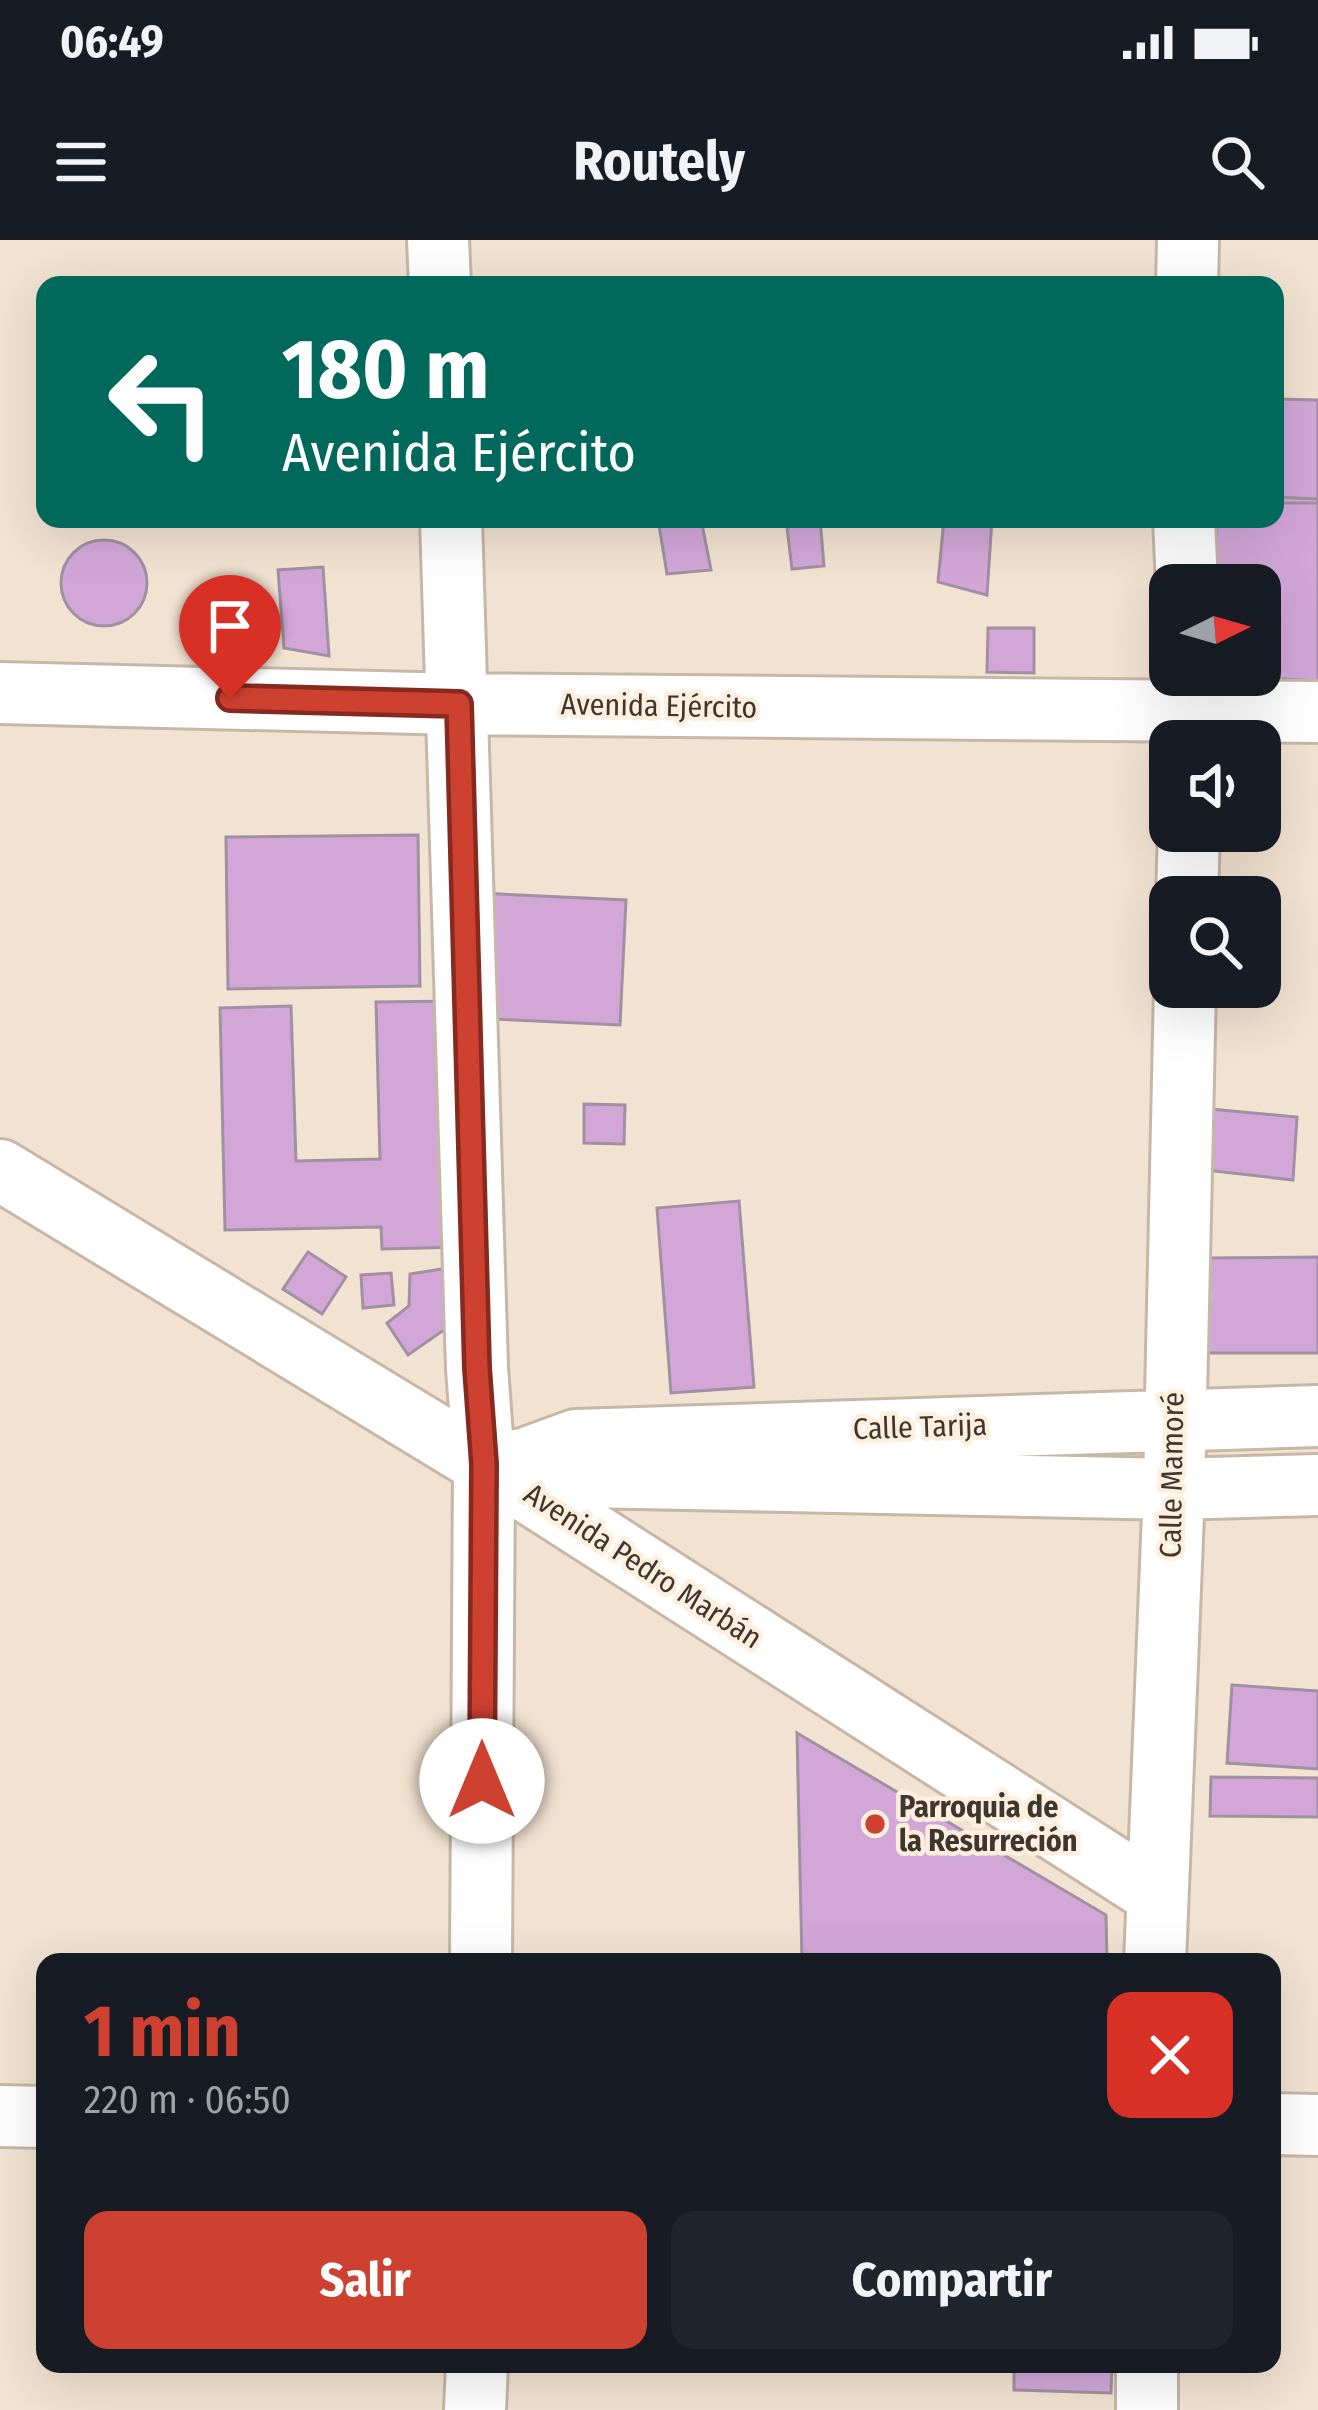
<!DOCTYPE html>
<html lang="es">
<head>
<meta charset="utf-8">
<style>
  :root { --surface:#171b24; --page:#20242c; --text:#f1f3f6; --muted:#9ea1a6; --accent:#ce4130 }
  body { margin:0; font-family:"Fira Sans Condensed",sans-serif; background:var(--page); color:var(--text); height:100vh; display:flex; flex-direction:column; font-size:45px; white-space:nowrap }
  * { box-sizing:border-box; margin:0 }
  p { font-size:39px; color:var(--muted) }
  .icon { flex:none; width:66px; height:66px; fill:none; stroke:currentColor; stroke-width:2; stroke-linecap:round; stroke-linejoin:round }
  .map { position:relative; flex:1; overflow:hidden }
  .sheet { position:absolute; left:36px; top:1713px; width:1245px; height:420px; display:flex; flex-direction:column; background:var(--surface); border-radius:24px; box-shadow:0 12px 48px #0002 }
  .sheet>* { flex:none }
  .hud { position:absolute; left:36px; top:36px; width:1248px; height:252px; border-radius:24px; box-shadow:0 12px 48px #0002; background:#00695c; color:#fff; overflow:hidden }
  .needle { width:78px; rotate:85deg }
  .fabs { position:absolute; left:1149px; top:324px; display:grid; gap:24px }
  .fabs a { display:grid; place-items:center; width:132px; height:132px; border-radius:24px; background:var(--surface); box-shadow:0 12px 48px #0002; font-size:60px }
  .pin { position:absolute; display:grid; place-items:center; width:102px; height:102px; color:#fff; margin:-123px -51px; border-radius:50% 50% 50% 0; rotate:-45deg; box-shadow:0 0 12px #0007 }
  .pin .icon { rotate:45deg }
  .me { position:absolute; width:132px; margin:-66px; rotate:0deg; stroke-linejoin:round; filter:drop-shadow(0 0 9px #0008) }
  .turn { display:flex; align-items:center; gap:42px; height:252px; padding:0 48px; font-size:54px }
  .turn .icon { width:156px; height:156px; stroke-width:2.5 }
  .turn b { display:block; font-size:84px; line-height:102px }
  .round { display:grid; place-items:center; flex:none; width:126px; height:126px; border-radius:24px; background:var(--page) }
  .overview { display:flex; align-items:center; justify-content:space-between; height:204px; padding:0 48px }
  h1 { font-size:72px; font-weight:700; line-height:90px; color:var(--accent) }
  .button { display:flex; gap:24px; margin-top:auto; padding:24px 48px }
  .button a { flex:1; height:138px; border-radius:24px; background:var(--accent); color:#fff; font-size:48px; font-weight:700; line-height:138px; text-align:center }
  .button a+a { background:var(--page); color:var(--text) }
  .status { display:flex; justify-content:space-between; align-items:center; height:84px; padding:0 60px; background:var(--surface); direction:ltr }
  .status svg { height:33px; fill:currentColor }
  header { display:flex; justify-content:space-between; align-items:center; height:156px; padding:0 48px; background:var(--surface); font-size:54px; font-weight:700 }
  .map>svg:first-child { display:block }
</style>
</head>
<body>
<div class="status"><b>06:49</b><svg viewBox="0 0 49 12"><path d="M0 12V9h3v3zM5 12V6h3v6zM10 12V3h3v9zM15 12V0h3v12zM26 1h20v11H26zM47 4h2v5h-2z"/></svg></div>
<header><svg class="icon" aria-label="menu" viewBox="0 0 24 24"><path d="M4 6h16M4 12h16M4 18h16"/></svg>Routely<svg class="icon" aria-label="search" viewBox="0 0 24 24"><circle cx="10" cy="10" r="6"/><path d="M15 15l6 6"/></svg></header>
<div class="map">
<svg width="1318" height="2170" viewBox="0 0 1318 2170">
  <rect width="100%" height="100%" fill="#f2e2d1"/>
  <path fill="#d2a7d8" stroke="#9f91a1" stroke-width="3" d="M1275 159 1318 160V263H1275Z
    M1275 257 1318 259V441L1209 435H1260V345H1214L1217 279H1275Z
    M658 279H701L711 330 667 334Z
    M786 279H820L824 326 792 329Z
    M944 279H992L987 355 938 342Z
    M61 343a43 43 0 1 1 86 0a43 43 0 1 1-86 0Z
    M323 327 329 416 284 408 278 330Z
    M988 388H1034V433L987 432Z
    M418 595 420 746 228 749 226 597Z
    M479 653 626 660 620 785 474 778Z
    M457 761 463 1007 382 1009 381 987 225 990 220 768 291 766 296 921 380 919 376 762Z
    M584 864 625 865 624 904 584 903Z
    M1210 869 1297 877 1293 940 1205 930Z
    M739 961 754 1147 671 1153 657 968Z
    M308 1012 346 1037 322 1074 283 1049Z
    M1318 1017V1113H1207L1206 1018Z
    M448 1028 451 1085 408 1115 387 1083 409 1066 410 1034Z
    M391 1033 394 1065 363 1068 361 1035Z
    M1232 1445 1318 1451V1529L1227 1523Z
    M797 1493 1106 1675 1107 1722H802Z
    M1211 1537 1318 1538V1577L1210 1576Z
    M1014 2124H1112L1111 2153 1014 2150Z"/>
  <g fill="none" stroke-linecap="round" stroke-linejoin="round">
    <defs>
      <path id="minor" d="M438 0 440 45
        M1187 45 1188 0
        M451 279 477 1128 484 1224 481 1722
        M1184 279 1187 345
        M0 453 459 464 1318 472
        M1187 657 1189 591
        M0 930 484 1224 1157 1655
        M484 1224 524 1219 576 1200 1318 1176
        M587 1237 1174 1249 1318 1245
        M1155 1722 1174 1249 1185 747
        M0 1876 45 1877
        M1272 1884 1318 1885
        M475 2170 477 2124
        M1147 2170V2124"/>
    </defs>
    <use href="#minor" stroke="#c6b7a7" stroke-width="66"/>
    <use href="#minor" stroke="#fff" stroke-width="60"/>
  </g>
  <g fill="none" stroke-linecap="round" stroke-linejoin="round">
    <defs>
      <path id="route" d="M230 458 459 464 477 1128 484 1224 482 1541"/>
    </defs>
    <use href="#route" stroke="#862a1f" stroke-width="30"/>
    <use href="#route" stroke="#ce4130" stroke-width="21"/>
  </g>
  <circle fill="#ce4130" stroke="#ffefde" stroke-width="4.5" cx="875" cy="1584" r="12"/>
  <g text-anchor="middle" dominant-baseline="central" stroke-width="9" stroke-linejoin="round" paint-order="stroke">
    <g font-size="30" fill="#3d3730" stroke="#ffefde">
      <text transform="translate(659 466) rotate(1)">Avenida Ejército</text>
      <text transform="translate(920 1187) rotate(-2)">Calle Tarija</text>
      <text transform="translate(1172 1235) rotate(-89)">Calle Mamoré</text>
      <text transform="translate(643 1326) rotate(33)">Avenida Pedro Marbán</text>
    </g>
    <g font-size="30" font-weight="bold" fill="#3d3730" stroke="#ffefde" text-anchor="start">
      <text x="899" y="1567">Parroquia de<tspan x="899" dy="34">la Resurreción</tspan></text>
    </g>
  </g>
</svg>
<div class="fabs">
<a><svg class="needle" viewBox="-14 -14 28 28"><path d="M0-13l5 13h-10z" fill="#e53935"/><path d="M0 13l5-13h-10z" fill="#9ea1a6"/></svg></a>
<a><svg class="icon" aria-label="sound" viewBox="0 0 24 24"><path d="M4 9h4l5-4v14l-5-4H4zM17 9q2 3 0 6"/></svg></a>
<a><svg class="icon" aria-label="search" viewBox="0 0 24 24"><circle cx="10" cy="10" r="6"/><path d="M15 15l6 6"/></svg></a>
</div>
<div class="pin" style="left:230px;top:458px;background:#d93025"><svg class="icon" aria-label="arrive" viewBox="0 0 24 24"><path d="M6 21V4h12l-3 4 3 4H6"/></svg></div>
<svg class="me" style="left:482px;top:1541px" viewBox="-20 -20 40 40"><circle r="19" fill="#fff"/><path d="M0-13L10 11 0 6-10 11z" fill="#ce4130"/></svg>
<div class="hud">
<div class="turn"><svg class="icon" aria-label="left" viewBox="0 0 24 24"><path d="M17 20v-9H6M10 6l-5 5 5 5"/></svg><div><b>180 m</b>Avenida Ejército</div></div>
</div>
<section class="sheet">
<div class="overview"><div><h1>1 min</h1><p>220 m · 06:50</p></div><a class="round" style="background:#d93025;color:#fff"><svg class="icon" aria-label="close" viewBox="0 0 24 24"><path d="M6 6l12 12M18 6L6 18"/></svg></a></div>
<div class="button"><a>Salir</a><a>Compartir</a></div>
</section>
</div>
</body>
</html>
